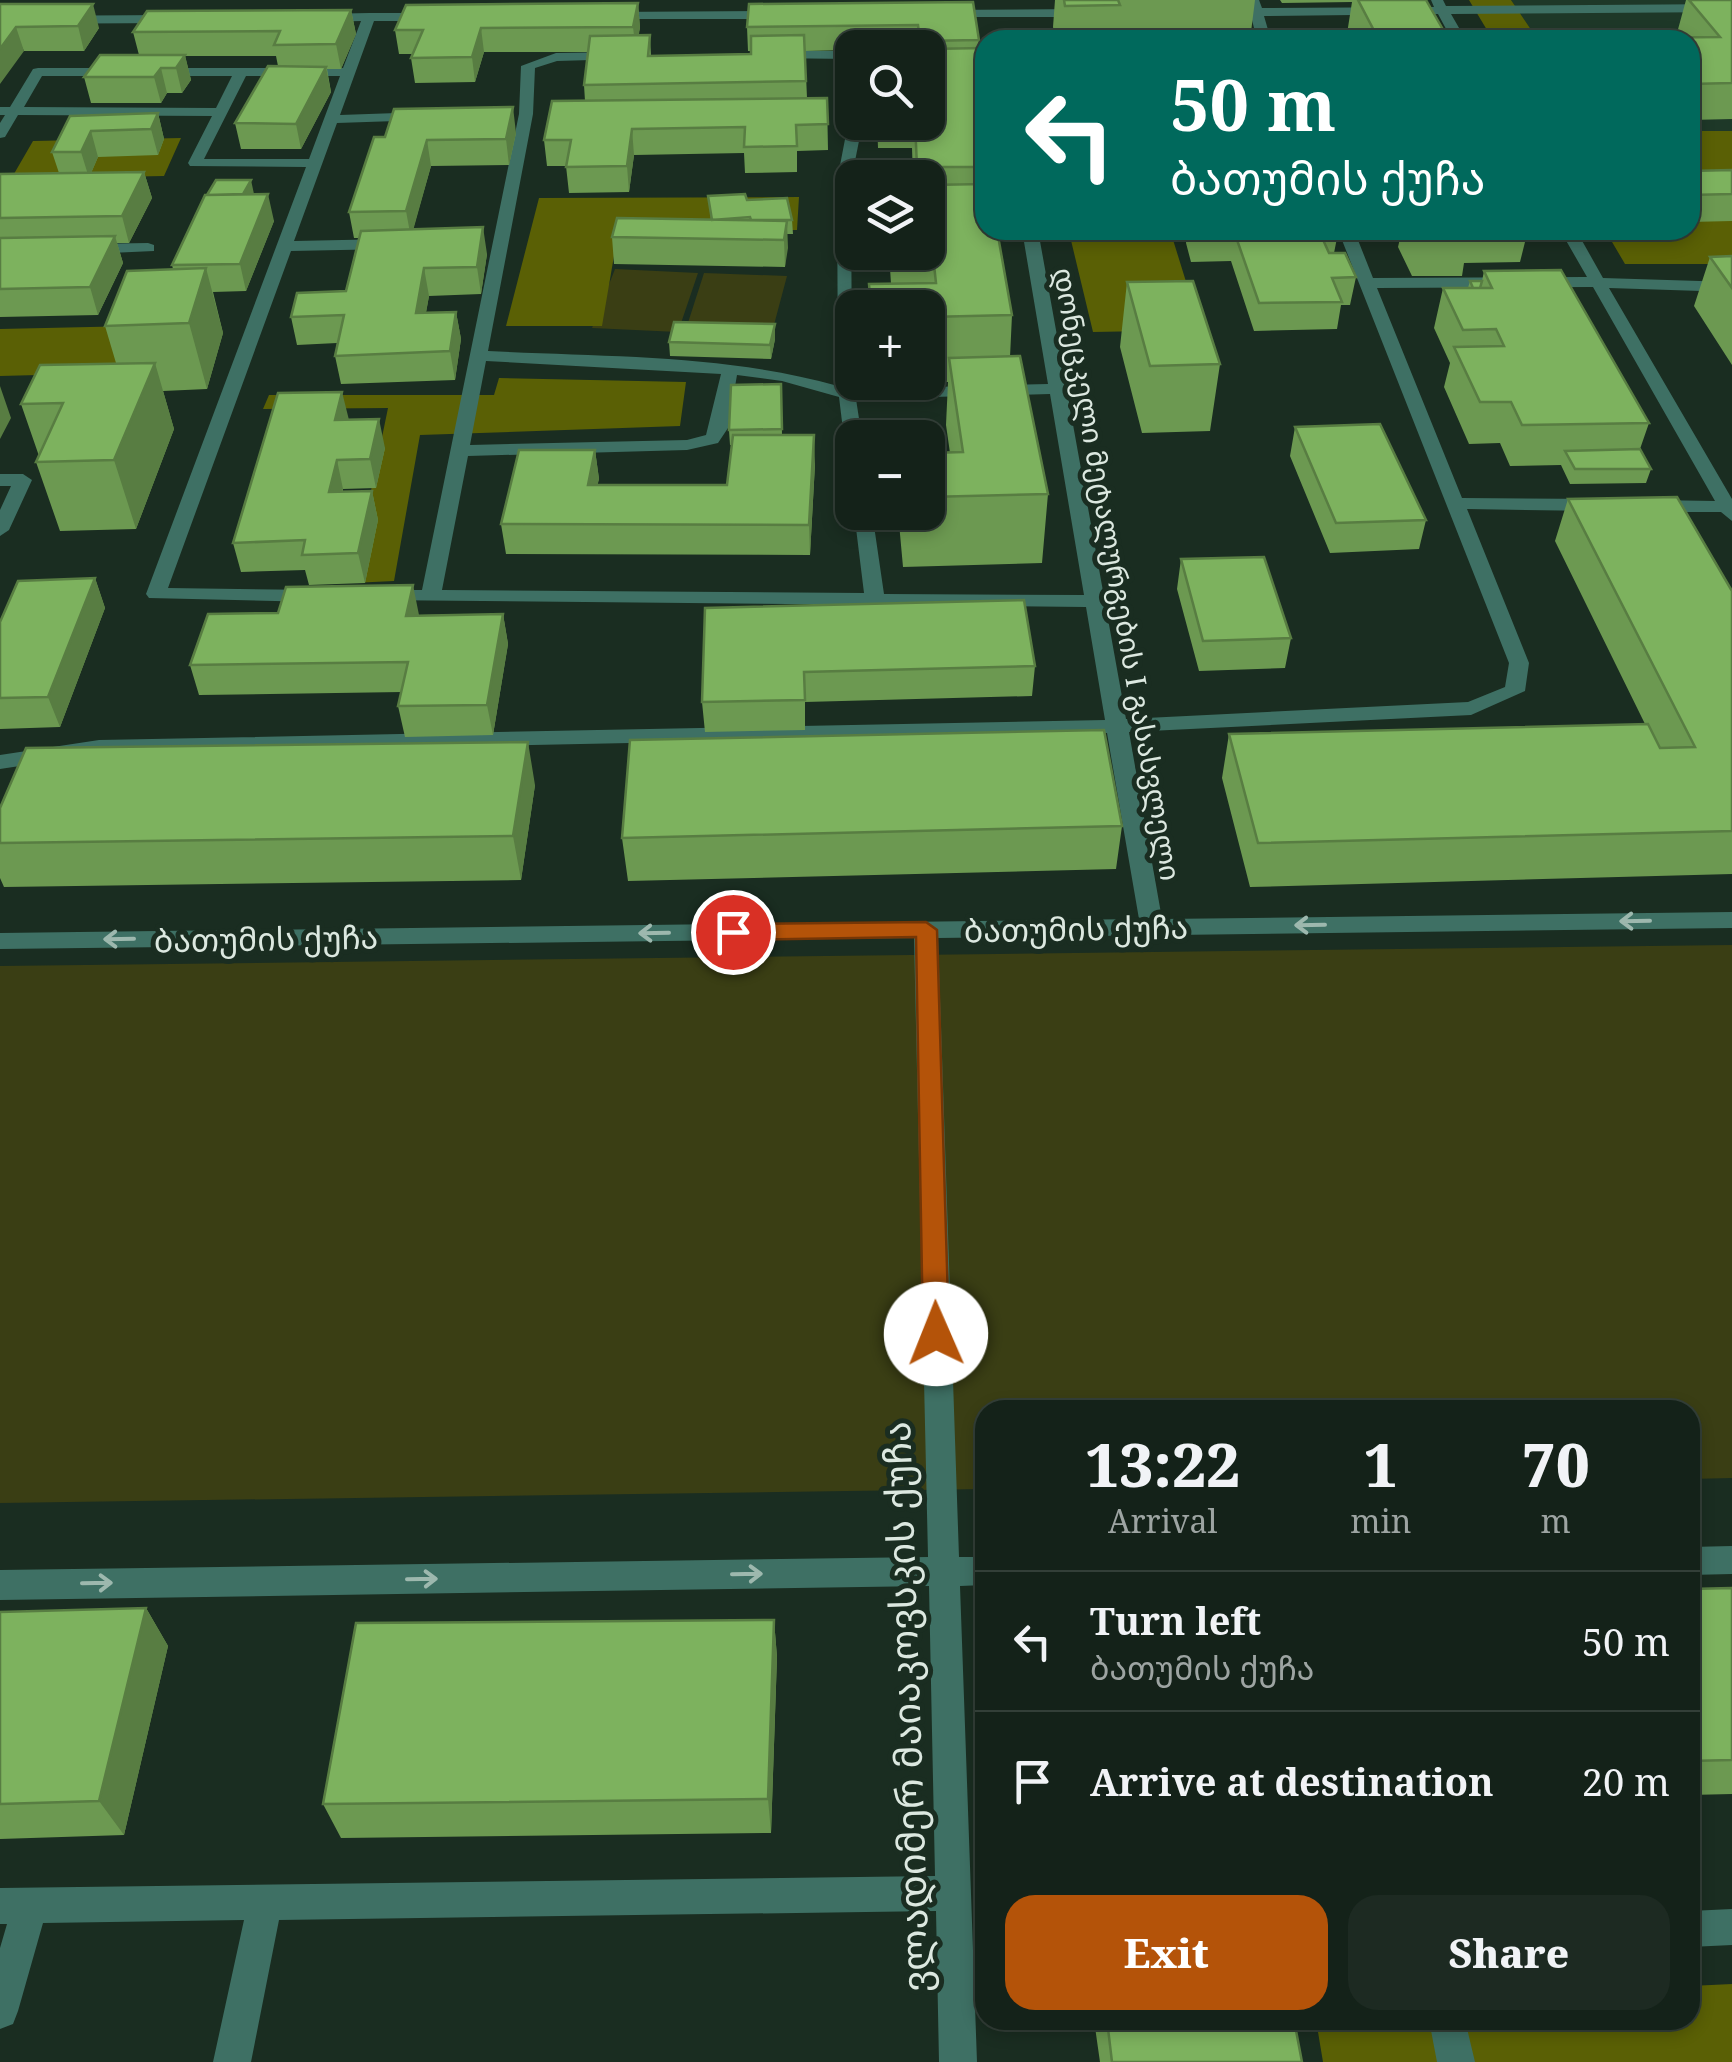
<!DOCTYPE html>
<html lang="en">
<head>
<meta charset="utf-8">
<style>
  :root { --surface:#142219; --page:#1d2a22; --text:#f1f3f6; --muted:#9da4a2; --line:#333f38; --accent:#b45309 }
  body { margin:0; font-family:"Noto Serif","Noto Sans Georgian",serif; background:var(--page); color:var(--text); height:100vh; display:flex; flex-direction:column; font-size:38px; white-space:nowrap }
  * { box-sizing:border-box; margin:0 }
  p { font-size:32px; color:var(--muted) }
  .icon { flex:none; width:55px; height:55px; fill:none; stroke:currentColor; stroke-width:2; stroke-linecap:round; stroke-linejoin:round }
  .map { position:relative; flex:1; overflow:hidden }
  .drawer { position:absolute; left:975px; top:1400px; width:725px; height:630px; display:flex; flex-direction:column; background:var(--surface); border-radius:30px; box-shadow:0 5px 15px #0003,0 0 0 2px var(--line) }
  .drawer>* { flex:none }
  .hud { position:absolute; left:975px; top:30px; width:725px; height:210px; border-radius:30px; box-shadow:0 5px 15px #0003,0 0 0 2px var(--line); background:#00695c; color:#fff; overflow:hidden }
  .buttons { position:absolute; left:835px; top:30px; display:grid; gap:20px }
  .buttons a { display:grid; place-items:center; width:110px; height:110px; border-radius:20px; background:var(--surface); box-shadow:0 5px 15px #0003,0 0 0 2px var(--line); font-size:50px }
  .pin { position:absolute; display:grid; place-items:center; width:85px; height:85px; color:#fff; margin:-42px; border:5px solid #fff; border-radius:50%; box-shadow:0 2px 10px #0007 }
  .me { position:absolute; width:110px; margin:-55px; rotate:359deg; stroke-linejoin:round; filter:drop-shadow(0 0 8px #0008) }
  .turn { display:flex; align-items:center; gap:35px; height:210px; padding:0 30px; font-size:45px }
  .turn .icon { width:130px; height:130px; stroke-width:2.5 }
  .turn b { display:block; font-size:70px; line-height:85px }
  .eta { display:flex; justify-content:space-evenly; align-items:center; height:170px; text-align:center }
  .eta b { font-size:60px; font-weight:800; line-height:70px }
  .primary-button { display:flex; gap:20px; margin-top:auto; padding:20px 30px }
  .primary-button a { flex:1; height:115px; border-radius:30px; background:var(--accent); color:#fff; font-size:40px; font-weight:800; line-height:115px; text-align:center }
  .primary-button a+a { background:var(--page); color:var(--text) }
  ul { padding:0; list-style:none }
  li { display:flex; align-items:center; gap:30px; height:140px; padding:0 30px; border-top:2px solid var(--line) }
  li div { flex:1 }
  li b { display:block; font-size:38px }
  li em { font-style:normal }
  .map>svg:first-child { display:block }
</style>
</head>
<body>
<div class="map">
<svg width="1732" height="2062" viewBox="0 0 1732 2062">
  <rect width="100%" height="100%" fill="#1a2d21"/>
  <path fill="#1e3828" d="M1511 0H1732V131H1690V40H1538Z"/>
  <path fill="#3a3e14" d="M615 269 698 273 678 332 592 328Z
    M704 273 787 276 771 336 685 332Z
    M1732 945V1478L1690 1479V1410H985V1489L0 1503V966Z"/>
  <path fill="#5a6005" d="M1469 0H1511L1538 40H1493Z
    M1690 131H1732V264H1625L1605 230H1690Z
    M181 138 164 176 11 179 33 141Z
    M799 197 797 230 705 231 615 250 602 326H506L539 198Z
    M1170 230 1201 330 1093 332 1069 232Z
    M135 326 115 373 0 376V329Z
    M499 378 686 382 680 426 420 435 394 581 352 583 388 408 263 409 269 395H494Z
    M1732 1984V2062H1323L1316 2020H1690V1986Z"/>
  <g fill="none" stroke-linecap="round" stroke-linejoin="round">
    <path fill="#3e7064" fill-rule="evenodd" d="M1247 0H1259L1262 8 1434 7 1431 0H1443L1446 6 1732 4V12L1451 14 1466 40H1452L1438 14 1264 16 1271 40H1257L1251 16H1222L1216 12 1222 8H1249Z
      M942 10 1087 9 1093 13 1087 17H937L936 14Z
      M607 12 782 11 788 15 782 19H602V13Z
      M369 13H432L438 17 432 21H374L340 115 426 112 433 116 426 120 337 123 294 241 391 239 399 244 391 249 291 251 168 588 317 590 327 596 317 602 149 598 146 594 306 167 190 166 188 163 212 116 18 115 5 137 0 138V123L5 115H0V107H10L33 69 38 68H343L361 21 322 22 316 18 322 14ZM42 76H232L216 108 24 107ZM246 76H340L309 159H204Z
      M0 16 172 15 178 19 172 23 0 24Z
      M771 51H852V59L766 58V52Z
      M621 52 628 56 626 59 557 61 535 68 533 114 488 351C605 357 725 354 838 386L837 181 846 134 859 122H876L860 136 851 181 852 382 856 389 1048 384 1022 230H1038L1126 719 1468 702 1505 687 1509 663 1338 230H1354L1373 278 1587 277 1560 230H1576L1603 278 1732 282V292L1609 288 1732 499V521L1721 512H1652L1643 506 1652 500 1715 501 1593 287 1377 288 1462 498 1597 499 1606 505 1597 511 1467 509 1529 663 1525 691 1471 715 1129 732 1162 919 1732 912V928L938 938 959 1557H985V1585L960 1586 977 2062H939L936 1911 279 1920 251 2062H213L244 1920 43 1923 18 2011 13 2024 0 2029V1948L7 1924H0V1888L935 1876 929 1586 0 1600V1570L928 1557 914 938 0 949V933L1139 919 1107 733 99 754 0 769V755L99 740 1105 720 1086 607 375 600 372 596 382 590H422L519 114 521 66 556 53ZM486 361 721 374 706 435 687 440 470 445ZM737 375 782 381 839 397 844 438 852 443V438H862L856 399 1050 394 1084 595 884 594 872 512H854L864 593 442 590 468 456 687 450 718 443 728 428Z
      M148 243 154 245V251L88 254 80 249 88 244Z
      M0 474H23L32 480 9 530 0 536V510L11 486H0Z
      M1732 1546V1574L1690 1575V1547Z
      M1732 1909V1945L1690 1947V1911Z
      M1429 2020H1465L1475 2062H1437Z"/>
  </g>
  <path fill="#6c9951" d="M1055 0H1255L1250 40H1056L1053 27Z
    M1280 0H1426L1449 40H1346L1352 2 1282 3Z
    M1686 0H1732V119L1690 120V40H1623L1624 38 1681 37 1677 33Z
    M973 2 979 40 978 48 985 56V230L1012 315 1010 357 1048 494 1042 563 903 567 898 512H928V453H950L946 425 948 382H928V308H869V284H891L889 252H893L892 262 893 252H928V178H913L912 148H878L877 122H928V48H852V50L805 51 807 98H827L828 150 797 151V172L745 173 744 153 634 155 629 192 569 193 566 166H547L544 140 585 101 584 85 588 52H484L475 82 415 83 411 58 412 54H399L395 30 638 3 640 28 638 35H650L651 56 751 54V51H748L747 27Z
    M0 4 99 28 84 51H24Z
    M351 10 356 34 341 69H327L331 92 301 149H241L235 123 278 66 276 56H185L191 80 182 93H167L161 103H91L84 77 139 55 133 32Z
    M158 113 164 139 158 155 98 157 91 173 144 172 152 198 129 243H117L123 263 98 315 0 317V174L59 173 52 152 70 116Z
    M516 133 509 165 431 166 413 229 487 254 481 294 429 296 426 312H456L461 339 455 380 341 384 335 356 337 343 297 345 291 317 346 291 359 238H354L349 212 374 137Z
    M1732 170V221L1690 222V171Z
    M254 194 274 221 246 291 213 292 223 333 207 389 163 391 174 429 136 529 60 531 36 462 39 456 21 404 116 363 105 326 173 269 172 265Z
    M708 196 747 200 792 220 793 234H787L785 267 614 264 612 237 711 220Z
    M1187 230H1336L1338 233 1334 253 1356 277 1350 305H1341L1337 329 1254 331 1231 261 1191 262 1186 243Z
    M1402 230H1528L1520 262 1464 263 1462 276H1412L1398 247Z
    M1732 256V365L1694 306 1710 257Z
    M1484 271 1649 423 1640 449 1651 469 1646 483 1570 484 1561 465 1510 466 1500 443 1469 444 1444 387 1450 363 1434 328 1443 288H1468L1470 281H1482Z
    M1127 282 1220 364 1210 431 1142 433 1120 347Z
    M775 324V339L771 359 670 356 669 342Z
    M781 384 782 435 815 464 810 555 506 554 501 524 595 450 599 479 597 485H727L732 445H730L729 430Z
    M348 420 385 448 376 488 343 489V492L372 491 378 520 365 583 309 585 305 570 241 572 233 543Z
    M1295 427 1426 520 1419 549 1330 553 1290 456Z
    M1568 499 1732 591V874L1250 887 1222 778 1229 734 1645 724 1555 541Z
    M1181 559 1291 638 1285 668 1199 671 1177 589Z
    M95 578 105 608 60 727 0 729V622Z
    M705 608 1035 666 1032 696 805 702V730L705 732 702 702Z
    M503 614 508 644 493 735 405 737 398 706 402 692 199 695 190 665 419 615Z
    M535 785 521 880 4 887 0 878V808Z
    M1122 826 1116 869 628 881 622 838Z
    M1732 1588V1794L1690 1795V1589Z
    M146 1608 168 1646 124 1835 0 1839V1612Z
    M774 1620 777 1657 771 1833 341 1838 323 1804Z
    M1094 2020H1294L1302 2062H1100Z"/>
  <path fill="#587d42" d="M638 3 640 28 636 52 633 27Z
    M93 4 99 28 84 51 78 26Z
    M351 10 356 34 341 69 336 44Z
    M16 27 24 51 0 84V49Z
    M481 28 484 52 475 82 472 57Z
    M185 55 191 80 182 93 176 68Z
    M326 67 331 92 301 149 296 124Z
    M161 68 167 93 161 103 154 77Z
    M513 107 516 133 509 165 506 139Z
    M158 113 164 139 158 155 151 129Z
    M632 129 634 155 629 192 627 166Z
    M91 131 98 157 89 178 81 152Z
    M427 140 431 166 411 238 406 211Z
    M144 172 152 198 129 243 122 216Z
    M251 180 254 194 239 201Z
    M268 194 274 221 246 291 240 264Z
    M787 221 788 248 785 267 784 240Z
    M483 227 487 254 481 294 477 267Z
    M115 236 123 263 98 315 90 287Z
    M206 268 223 333 207 389 189 323Z
    M424 268 429 296 421 341 416 313Z
    M456 312 461 339 455 380 450 351Z
    M775 324V339L771 359 770 345Z
    M155 363 174 429 136 529 114 460Z
    M0 386 11 418 0 439Z
    M342 392 349 420H335Z
    M379 419 385 448 376 488 370 459Z
    M814 435 815 464 810 555 809 525Z
    M595 450 599 479 591 514 588 485Z
    M337 460 343 489 335 521 329 492Z
    M372 491 378 520 365 583 358 553Z
    M95 578 105 608 60 727 48 697Z
    M413 585 419 615 406 616Z
    M503 614 508 644 493 735 487 705Z
    M528 742 535 785 521 880 513 836Z
    M146 1608 168 1646 124 1835 99 1801Z
    M774 1620 777 1657 771 1833 768 1799Z"/>
  <path fill="#7db25e" stroke="#587d42" stroke-width="2.5" d="M1064 0H1118L1120 5 1065 6Z
    M1358 0H1426L1449 40H1379Z
    M1689 0H1732V83L1690 84V40H1625L1624 38 1720 37Z
    M973 2 979 40 920 41 918 25 747 27 749 4Z
    M638 3 633 27 481 28 472 57 411 58 423 30H395L406 5Z
    M0 4H93L78 26 16 27 0 49Z
    M351 10 336 44 274 45 280 31 133 32 147 11Z
    M650 35 648 56 751 54V36L804 35 806 81 584 85 590 36Z
    M984 48 985 167H917L915 122H928V49Z
    M100 55H185L176 68H161L154 77H84Z
    M268 66 326 67 296 124 235 123Z
    M827 98 828 124 796 125 797 146 744 147 745 127 632 129 627 166 566 167 571 140H544L552 101Z
    M513 107 506 139 427 140 406 211 349 212 374 137H385L394 109Z
    M158 113 151 129 91 131 81 152H52L70 116Z
    M1732 170V194L1690 195V171Z
    M144 172 122 216 0 218V174Z
    M216 180H251L243 194 207 195Z
    M985 184V230H997L1012 315 928 317V308H871L869 284 936 283 930 228H928V185Z
    M268 194 240 264 172 265 205 195Z
    M745 194 747 200 787 198 792 220H751L750 217 712 220 708 196Z
    M617 218 787 221 784 240 612 237Z
    M483 227 477 267 424 268 416 313 456 312 450 351 335 356 344 315 291 317 297 293 346 291 361 231Z
    M1193 230H1336L1338 233H1320L1329 253H1345L1356 277 1332 278 1342 302 1259 303 1235 234 1194 235Z
    M1416 230H1467L1471 237H1420Z
    M115 236 90 287 0 289V238Z
    M1732 256V288L1710 257Z
    M206 268 189 323 105 326 127 271Z
    M1561 270 1649 423 1522 425 1511 402H1480L1454 347 1504 346 1496 329 1463 330 1443 288H1492L1484 271Z
    M1193 281 1220 364 1150 366 1127 282Z
    M1470 281H1482L1480 288H1473Z
    M674 322 775 324 770 345 669 342Z
    M1020 356 1048 494 928 497V453L963 452 949 358Z
    M155 363 114 460 36 462 63 403 21 404 40 365Z
    M781 384 782 429 729 430 731 385Z
    M342 392 335 420 379 419 370 459 337 460 329 492 372 491 358 553 302 555 305 540 233 543 278 393Z
    M1380 424 1426 520 1336 523 1295 427Z
    M733 435H814L809 525 501 524 519 450H595L588 485H727Z
    M1640 449 1651 469H1575L1565 451Z
    M1677 497 1732 591V831L1258 843 1229 734 1648 724 1660 748 1695 747 1568 499Z
    M1264 557 1291 638 1203 641 1181 559Z
    M95 578 48 697 0 698V622L18 581Z
    M413 585 406 616 503 614 487 705 398 706 408 662 190 665 208 614 278 613 286 587Z
    M1024 600 1035 666 804 672 805 700 702 702 705 608Z
    M1104 730 1122 826 622 838 630 740Z
    M528 742 513 836 0 843V808L26 748Z
    M1732 1588V1760L1690 1761V1589Z
    M146 1608 99 1801 0 1804V1612Z
    M774 1620 768 1799 323 1804 356 1623Z
    M1107 2020H1294L1302 2062H1112Z"/>
  <defs><path id="oneway-shaft" d="M-6 0H5M1.5-3L5.5 0L1.5 3" fill="none" stroke-width="1.6" stroke-linecap="round" stroke-linejoin="round" transform="scale(2.5)"/></defs>
  <g stroke="#9db8ae">
    <use href="#oneway-shaft" transform="translate(1635 921) rotate(179)"/>
    <use href="#oneway-shaft" transform="translate(1310 925) rotate(179)"/>
    <use href="#oneway-shaft" transform="translate(654 933) rotate(179)"/>
    <use href="#oneway-shaft" transform="translate(119 939) rotate(179)"/>
    <use href="#oneway-shaft" transform="translate(747 1574) rotate(-1)"/>
    <use href="#oneway-shaft" transform="translate(422 1579) rotate(-1)"/>
    <use href="#oneway-shaft" transform="translate(97 1583) rotate(-1)"/>
  </g>
  <path fill="#b45309" stroke="#753606" stroke-width="2.5" d="M926 922 937 930 949 1334 945 1342 936 1345 927 1342 923 1334 916 937 733 940 722 932 733 924Z"/>
  <g text-anchor="middle" dominant-baseline="central" stroke-width="10" stroke-linejoin="round" paint-order="stroke">
    <g font-size="28" fill="#dce8e0" stroke="#1a2d21">
      <text transform="translate(1118 574) rotate(80)">დონეცკელი მეტალურგების I გასასვლელი</text>
    </g>
    <g font-size="32" fill="#dce8e0" stroke="#1a2d21">
      <text transform="translate(1076 928) rotate(-1)">ბათუმის ქუჩა</text>
      <text transform="translate(266 938) rotate(-1)">ბათუმის ქუჩა</text>
    </g>
    <g font-size="38" fill="#dce8e0" stroke="#1a2d21">
      <text transform="translate(905 1707) rotate(-92)">ვლადიმერ მაიაკოვსკის ქუჩა</text>
    </g>
  </g>
</svg>
<div class="buttons">
<a><svg class="icon" aria-label="search" viewBox="0 0 24 24"><circle cx="10" cy="10" r="6"/><path d="M15 15l6 6"/></svg></a>
<a><svg class="icon" aria-label="layers" viewBox="0 0 24 24"><path d="M12 4l9 5-9 5-9-5zM3 14l9 5 9-5"/></svg></a>
<a>+</a>
<a>−</a>
</div>
<div class="pin" style="left:733px;top:932px;background:#d93025"><svg class="icon" aria-label="arrive" viewBox="0 0 24 24"><path d="M6 21V4h12l-3 4 3 4H6"/></svg></div>
<svg class="me" style="left:936px;top:1334px" viewBox="-20 -20 40 40"><circle r="19" fill="#fff"/><path d="M0-13L10 11 0 6-10 11z" fill="#b45309"/></svg>
<div class="hud">
<div class="turn"><svg class="icon" aria-label="left" viewBox="0 0 24 24"><path d="M17 20v-9H6M10 6l-5 5 5 5"/></svg><div><b>50 m</b>ბათუმის ქუჩა</div></div>
</div>
<section class="drawer">
<div class="eta">
<div><b>13:22</b><p>Arrival</p></div>
<div><b>1</b><p>min</p></div>
<div><b>70</b><p>m</p></div>
</div>
<ul>
<li><svg class="icon" aria-label="left" viewBox="0 0 24 24"><path d="M17 20v-9H6M10 6l-5 5 5 5"/></svg><div><b>Turn left</b><p>ბათუმის ქუჩა</p></div><em>50 m</em></li>
<li><svg class="icon" aria-label="arrive" viewBox="0 0 24 24"><path d="M6 21V4h12l-3 4 3 4H6"/></svg><div><b>Arrive at destination</b></div><em>20 m</em></li>
</ul>
<div class="primary-button"><a>Exit</a><a>Share</a></div>
</section>
</div>
</body>
</html>
